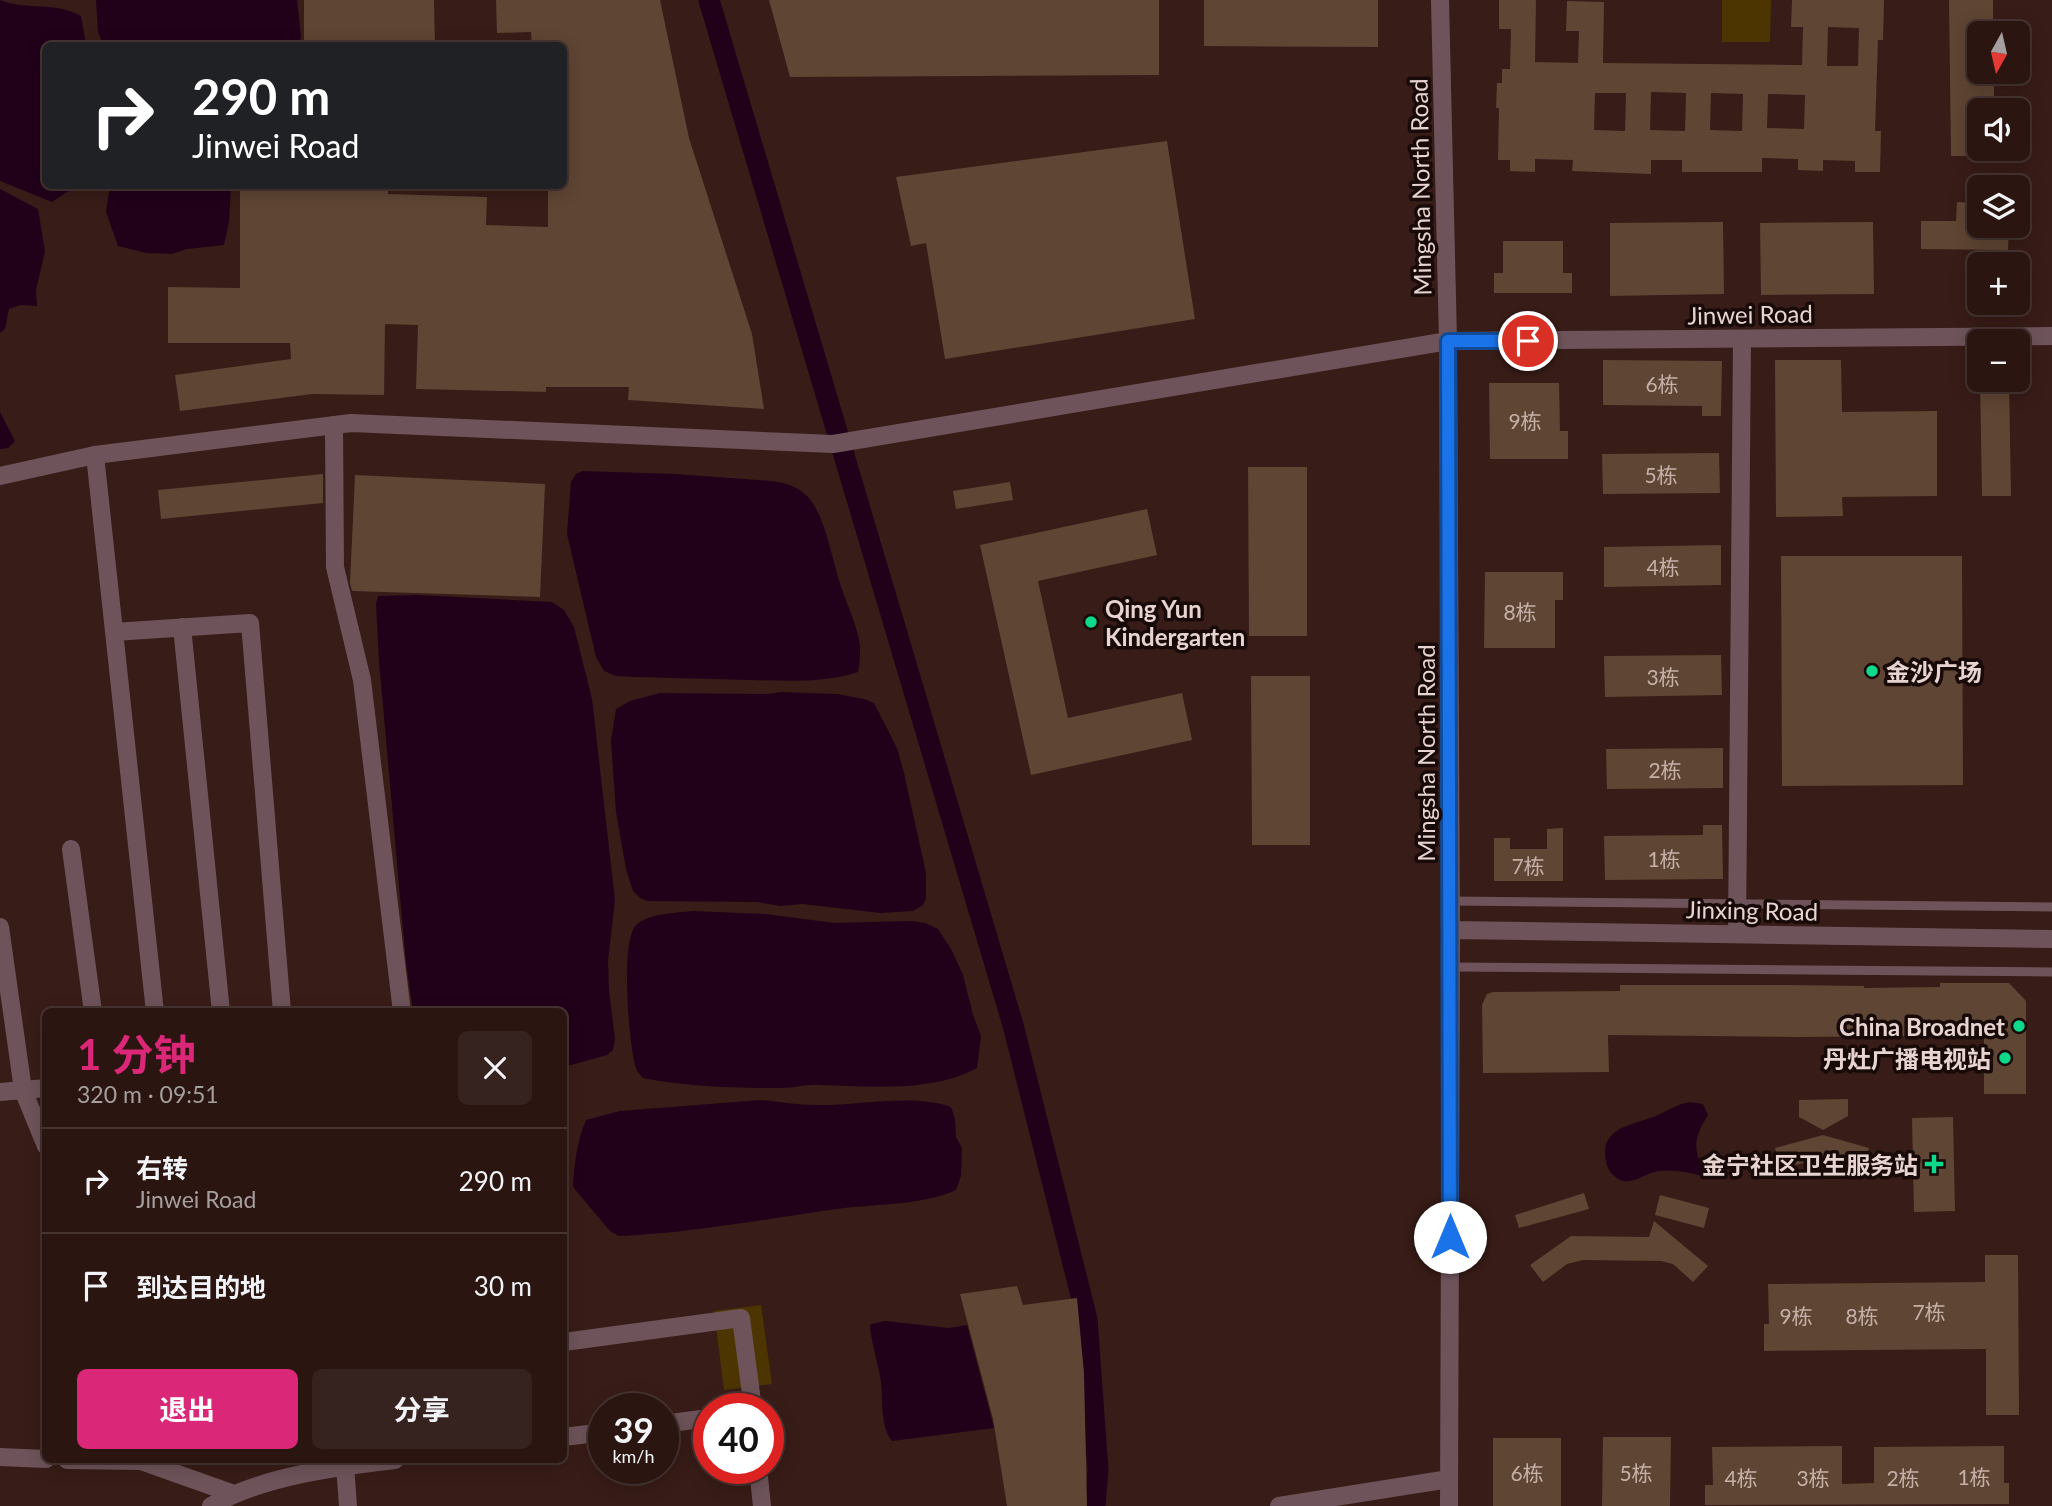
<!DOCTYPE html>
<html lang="zh">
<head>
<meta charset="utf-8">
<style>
  :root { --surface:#2a1511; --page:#36221f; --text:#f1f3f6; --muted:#a59f9f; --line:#463431; --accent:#db2777 }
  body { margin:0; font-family:Lato,"Noto Sans SC",sans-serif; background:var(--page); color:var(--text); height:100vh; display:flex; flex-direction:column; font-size:26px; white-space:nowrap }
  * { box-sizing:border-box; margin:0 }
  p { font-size:23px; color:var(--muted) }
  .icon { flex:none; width:38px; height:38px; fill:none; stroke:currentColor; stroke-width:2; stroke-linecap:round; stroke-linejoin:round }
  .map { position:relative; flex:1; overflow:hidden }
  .drawer { position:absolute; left:42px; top:1008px; width:525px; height:455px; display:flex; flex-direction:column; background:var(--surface); border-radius:10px; box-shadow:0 4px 18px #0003,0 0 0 2px var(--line) }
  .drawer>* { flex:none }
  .guide { position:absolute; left:42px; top:42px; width:525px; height:147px; border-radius:10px; box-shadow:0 4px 18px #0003,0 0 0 2px var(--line); background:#202124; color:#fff; overflow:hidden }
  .needle { width:46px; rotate:188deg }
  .tools { position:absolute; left:1967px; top:21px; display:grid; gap:14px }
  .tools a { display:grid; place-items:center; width:63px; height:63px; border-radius:10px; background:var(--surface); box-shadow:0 4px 18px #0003,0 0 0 2px var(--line); font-size:35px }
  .speed { position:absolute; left:588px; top:1393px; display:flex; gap:14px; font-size:35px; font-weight:700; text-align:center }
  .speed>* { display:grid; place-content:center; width:91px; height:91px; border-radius:50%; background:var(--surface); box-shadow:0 4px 18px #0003,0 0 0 2px var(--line); line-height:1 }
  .speed small { font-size:18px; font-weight:400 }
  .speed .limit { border:10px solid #d22; background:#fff; color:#111 }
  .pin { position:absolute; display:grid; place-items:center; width:60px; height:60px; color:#fff; margin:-30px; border:4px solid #fff; border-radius:50%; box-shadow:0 2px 7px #0007 }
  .me { position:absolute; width:77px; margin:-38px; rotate:0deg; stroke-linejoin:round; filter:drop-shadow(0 0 5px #0008) }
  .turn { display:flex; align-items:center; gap:24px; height:147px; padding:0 35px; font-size:32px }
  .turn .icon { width:91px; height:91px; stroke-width:2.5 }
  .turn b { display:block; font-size:49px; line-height:60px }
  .round { display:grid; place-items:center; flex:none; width:74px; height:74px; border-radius:10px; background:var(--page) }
  .overview { display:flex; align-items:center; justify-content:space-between; height:119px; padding:0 35px }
  h1 { font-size:42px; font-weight:700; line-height:52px; color:var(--accent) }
  .primary-button { display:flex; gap:14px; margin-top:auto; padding:14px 35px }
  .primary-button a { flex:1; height:80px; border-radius:10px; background:var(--accent); color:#fff; font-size:28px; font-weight:700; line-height:80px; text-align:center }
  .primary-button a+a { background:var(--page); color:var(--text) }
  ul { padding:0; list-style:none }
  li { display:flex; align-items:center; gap:21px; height:105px; padding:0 35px; border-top:2px solid var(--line) }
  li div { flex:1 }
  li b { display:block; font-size:26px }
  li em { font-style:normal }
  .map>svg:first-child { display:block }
</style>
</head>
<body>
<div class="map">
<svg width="2052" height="1506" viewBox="0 0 2052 1506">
  <rect width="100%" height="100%" fill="#381c17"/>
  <path fill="#4d3501" d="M1722 0H1771L1770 42H1722Z
    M761 1305 772 1384 724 1390 714 1311Z"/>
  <path fill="#21001a" d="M0 0C26 11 55 1 81 16L86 45 46 46V186H85L67 192 52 202 0 181Z
    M96 0H297L301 36 299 45H103L98 32Z
    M110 186H231L229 222 224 245 187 249 172 254 146 253 118 246 106 212Z
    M0 189 38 209 45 251 36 290 37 306 21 305 9 309 5 329 0 333Z
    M0 412 15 441 8 448 0 449Z
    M582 471 675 474 771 481C786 483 798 486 809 498 827 520 832 562 842 589 848 608 857 625 860 645 860 654 860 664 858 672 824 683 787 681 751 680 713 679 675 678 637 677L616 676 604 671 596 657 567 534 571 482 576 474Z
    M416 595 552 602 564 610 574 627 592 699 615 900 608 961 609 990 615 1039 613 1050 607 1055 564 1067V1012L413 1011 406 963 379 661 376 604 378 596Z
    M781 692 837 694 864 699 874 703 897 748 904 773 926 873V898L923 905 913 911 880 913 803 904 780 906 757 902 647 901 640 898 633 891 626 869 616 812 611 741 616 709 630 701 660 693 768 694Z
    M693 911 765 914 835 923 911 921 925 923 938 929 951 949 963 975 973 1015 981 1036 977 1068C930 1093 871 1086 819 1085 807 1084 795 1088 782 1088 736 1088 688 1087 643 1078 639 1074 636 1070 635 1065 629 1041 620 942 636 925 649 913 677 913 693 911Z
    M761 1100C779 1102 797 1105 815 1105 856 1106 914 1093 951 1107L955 1119 956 1137 962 1148 961 1176 956 1190C922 1205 880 1204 844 1208 769 1218 695 1233 619 1236L610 1231 573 1187C574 1165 577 1141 586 1120L620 1111Z
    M1690 1102 1703 1104 1708 1115C1692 1141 1693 1150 1707 1177 1691 1173 1675 1169 1659 1171 1647 1172 1634 1184 1623 1181 1614 1178 1607 1170 1606 1161 1598 1125 1638 1125 1660 1114 1671 1109 1678 1104 1690 1102Z
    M885 1321 949 1328 967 1325 994 1428 892 1441C879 1425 884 1396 880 1376 877 1360 872 1344 870 1327L871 1324Z"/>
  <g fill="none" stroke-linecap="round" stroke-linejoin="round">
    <path stroke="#21001a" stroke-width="21" d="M709 0 1013 1025 1087 1319 1098 1470 1095 1506"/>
  </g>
  <path fill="#5f4533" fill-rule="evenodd" d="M304 0H434L435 46H304Z
    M496 0H660L689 138 752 334 764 409 628 400 629 387H546V392L416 389 418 325 385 324 384 395 312 394 180 411 175 375 291 359 290 343H168V287L240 288V186H388V194L487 197 486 225 548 227V186H564V46H532L531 32 497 33Z
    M769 0H1159V75L790 77Z
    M1204 0H1378V47L1204 46Z
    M1499 0H1536L1535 62 1578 63 1579 31H1566L1567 1 1604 2 1603 63 1793 65H1802L1803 27H1791L1792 0H1884L1883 40H1878L1875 131H1881L1880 172H1855V161L1823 160V171L1798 170V159L1762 158V172H1682V160H1651V174L1572 171 1573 160 1535 159V172L1510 171V160H1498L1499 108H1496L1497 83H1502V69H1510L1511 29H1499ZM1828 27 1859 28 1858 66H1827ZM1651 92 1686 93 1685 131 1650 130ZM1595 93H1626L1625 131 1594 130ZM1711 93 1743 94 1742 131 1710 130ZM1768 94 1805 95 1804 129 1767 128Z
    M1949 0H1993V33H1979V72H1994V110H1979V156H1951Z
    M1167 141 1195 319 945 359 926 243 911 246 896 177Z
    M1957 202 1979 203V226H2009L2008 250 1921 249V221H1956Z
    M1723 222 1724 294 1610 296V223Z
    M1873 222 1874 294 1761 295 1760 223Z
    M1503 241H1563V273H1572V293H1494V273H1503Z
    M1603 360 1722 361 1721 416H1702V406L1603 405Z
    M1775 360H1841L1842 412 1937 411V496L1842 497 1843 516 1776 517Z
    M1980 380H2009L2011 496H1982Z
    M1489 383H1559L1560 431H1568V459H1490Z
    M1719 453 1720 493 1603 494 1602 454Z
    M1248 467H1307V636H1249Z
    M323 474V503L161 519 158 490Z
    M355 475 545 484 540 597 352 591 350 583Z
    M1010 482 1013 500 956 509 953 491Z
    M1147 509 1157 555 1038 581 1068 718 1182 693 1192 740 1031 775 980 545Z
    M1721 545V585L1604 587V547Z
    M1781 556H1962L1963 785 1782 786Z
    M1485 572H1563V600H1555V648H1484Z
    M1721 655 1722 695 1605 697 1604 656Z
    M1251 676H1310V845H1252Z
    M1723 748V788L1607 789 1606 749Z
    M1703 825H1722L1723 879 1605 880 1604 836 1703 835Z
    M1563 828V881H1494V838H1510V849H1547V829Z
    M1940 983H2009L2026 1001V1094H1984V1022L1927 1021V1036L1799 1037 1608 1035 1609 1072 1483 1073 1482 1005 1487 994 1493 992 1620 991V985H1787L1864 986V988L1940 987Z
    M1848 1099V1116L1823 1130 1799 1117V1100Z
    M1953 1117 1955 1211 1914 1212 1912 1118Z
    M1823 1135 1869 1148 1863 1168 1821 1158 1781 1169 1775 1148Z
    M1584 1193 1589 1209 1519 1228 1515 1215Z
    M1660 1195 1709 1208 1704 1228 1655 1215Z
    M1654 1221 1708 1266 1693 1282 1673 1264 1661 1261 1583 1260 1567 1264 1543 1282 1530 1265 1571 1236 1649 1237Z
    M1985 1255H2018L2019 1415H1986V1349L1764 1351V1324H1769L1768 1284 1985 1282Z
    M1017 1286 1023 1305 1077 1298 1084 1373 1087 1506H1007L993 1419 960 1294Z
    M1603 1437H1671L1670 1506H1602Z
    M1493 1438H1561V1506H1493Z
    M1842 1446V1484L1874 1483V1447L2004 1446V1483H2009V1504L1705 1505V1485H1713L1712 1447Z"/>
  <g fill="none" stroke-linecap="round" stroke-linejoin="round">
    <path stroke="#6e545a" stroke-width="9" d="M1451 901 2052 907
      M1451 967 2052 972"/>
    <path stroke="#6e545a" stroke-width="18" d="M334 425 335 567 362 680 402 1012
      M95 455 155 1012
      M182 627 221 1012
      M114 632 250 623 282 1012
      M71 849 93 1012
      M0 927 23 1090 46 1146
      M1737 934 1742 339
      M0 1092 46 1088
      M564 1342 741 1318 753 1409
      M663 1424 709 1418
      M564 1437 604 1432
      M0 1457 46 1459
      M67 1460 141 1461 234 1494
      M345 1466 348 1506
      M758 1468 762 1506
      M211 1506C263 1476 335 1467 395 1460
      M1279 1506 1449 1479"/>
    <path stroke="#6e545a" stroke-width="18" d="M1440 0 1448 341 1451 930 1449 1506
      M0 476 95 455 351 423 833 444 1448 341 2052 336
      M1451 930 2052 939"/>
  </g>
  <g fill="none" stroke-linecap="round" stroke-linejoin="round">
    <defs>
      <path id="route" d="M1450 1237 1448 341H1528"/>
    </defs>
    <use href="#route" stroke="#114b97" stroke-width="18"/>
    <use href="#route" stroke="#1a73e8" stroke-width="12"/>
  </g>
  <g fill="#0cd98a" stroke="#170a08" stroke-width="2.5">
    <circle cx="1091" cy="622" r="7"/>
    <circle cx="1872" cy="671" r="7"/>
    <circle cx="2019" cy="1026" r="7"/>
    <circle cx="2005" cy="1058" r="7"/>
    <path d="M1930.5 1153.5h7v7h7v7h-7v7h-7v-7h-7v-7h7z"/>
  </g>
  <g text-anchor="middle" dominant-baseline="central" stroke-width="7" stroke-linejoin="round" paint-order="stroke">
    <g font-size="21" fill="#c5b0a8">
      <text x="1662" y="383">6栋</text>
      <text x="1525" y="420">9栋</text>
      <text x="1661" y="474">5栋</text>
      <text x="1663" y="566">4栋</text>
      <text x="1520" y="611">8栋</text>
      <text x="1663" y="676">3栋</text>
      <text x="1665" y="769">2栋</text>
      <text x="1664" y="858">1栋</text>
      <text x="1528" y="865">7栋</text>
      <text x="1929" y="1311">7栋</text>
      <text x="1796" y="1315">9栋</text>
      <text x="1862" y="1315">8栋</text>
      <text x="1527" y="1472">6栋</text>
      <text x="1636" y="1472">5栋</text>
      <text x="1974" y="1476">1栋</text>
      <text x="1741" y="1477">4栋</text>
      <text x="1813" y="1477">3栋</text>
      <text x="1903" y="1477">2栋</text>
    </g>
    <g font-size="24" fill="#e7d3cf" stroke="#170a08">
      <text transform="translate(1420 187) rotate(-91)">Mingsha North Road</text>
      <text transform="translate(1750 314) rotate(-1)">Jinwei Road</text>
      <text transform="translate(1425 753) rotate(-90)">Mingsha North Road</text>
      <text transform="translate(1752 910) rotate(1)">Jinxing Road</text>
    </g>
    <g font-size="24" font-weight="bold" fill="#e7d3cf" stroke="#170a08" text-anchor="end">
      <text x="1105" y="608" text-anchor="start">Qing Yun<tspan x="1105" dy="28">Kindergarten</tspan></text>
      <text x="1886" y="671" text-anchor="start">金沙广场</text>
      <text x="2005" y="1026">China Broadnet</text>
      <text x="1991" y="1058">丹灶广播电视站</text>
      <text x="1918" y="1164">金宁社区卫生服务站</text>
    </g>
  </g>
</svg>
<div class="tools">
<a><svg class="needle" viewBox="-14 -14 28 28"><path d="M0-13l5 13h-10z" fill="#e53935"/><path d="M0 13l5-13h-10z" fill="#a59f9f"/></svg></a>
<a><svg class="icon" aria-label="sound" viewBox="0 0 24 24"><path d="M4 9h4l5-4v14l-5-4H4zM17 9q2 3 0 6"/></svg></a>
<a><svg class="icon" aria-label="layers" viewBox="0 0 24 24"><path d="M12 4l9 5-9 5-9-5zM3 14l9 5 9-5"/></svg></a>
<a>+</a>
<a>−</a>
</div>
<div class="speed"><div>39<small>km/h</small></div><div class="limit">40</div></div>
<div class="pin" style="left:1528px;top:341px;background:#d93025"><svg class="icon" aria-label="arrive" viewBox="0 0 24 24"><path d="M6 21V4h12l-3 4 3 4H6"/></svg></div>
<svg class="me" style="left:1450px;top:1237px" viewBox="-20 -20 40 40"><circle r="19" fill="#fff"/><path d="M0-13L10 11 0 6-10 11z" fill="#1a73e8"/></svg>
<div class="guide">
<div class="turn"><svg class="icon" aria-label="right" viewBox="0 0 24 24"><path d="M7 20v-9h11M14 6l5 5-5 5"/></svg><div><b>290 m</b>Jinwei Road</div></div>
</div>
<section class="drawer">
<div class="overview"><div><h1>1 分钟</h1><p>320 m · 09:51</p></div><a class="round"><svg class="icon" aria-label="close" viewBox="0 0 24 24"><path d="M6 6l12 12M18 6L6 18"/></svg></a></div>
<ul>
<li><svg class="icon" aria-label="right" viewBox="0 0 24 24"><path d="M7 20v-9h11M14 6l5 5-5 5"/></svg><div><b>右转</b><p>Jinwei Road</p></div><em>290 m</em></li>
<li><svg class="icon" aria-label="arrive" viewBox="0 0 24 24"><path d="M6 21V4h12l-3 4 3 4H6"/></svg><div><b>到达目的地</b></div><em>30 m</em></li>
</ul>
<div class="primary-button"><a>退出</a><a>分享</a></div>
</section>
</div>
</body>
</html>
